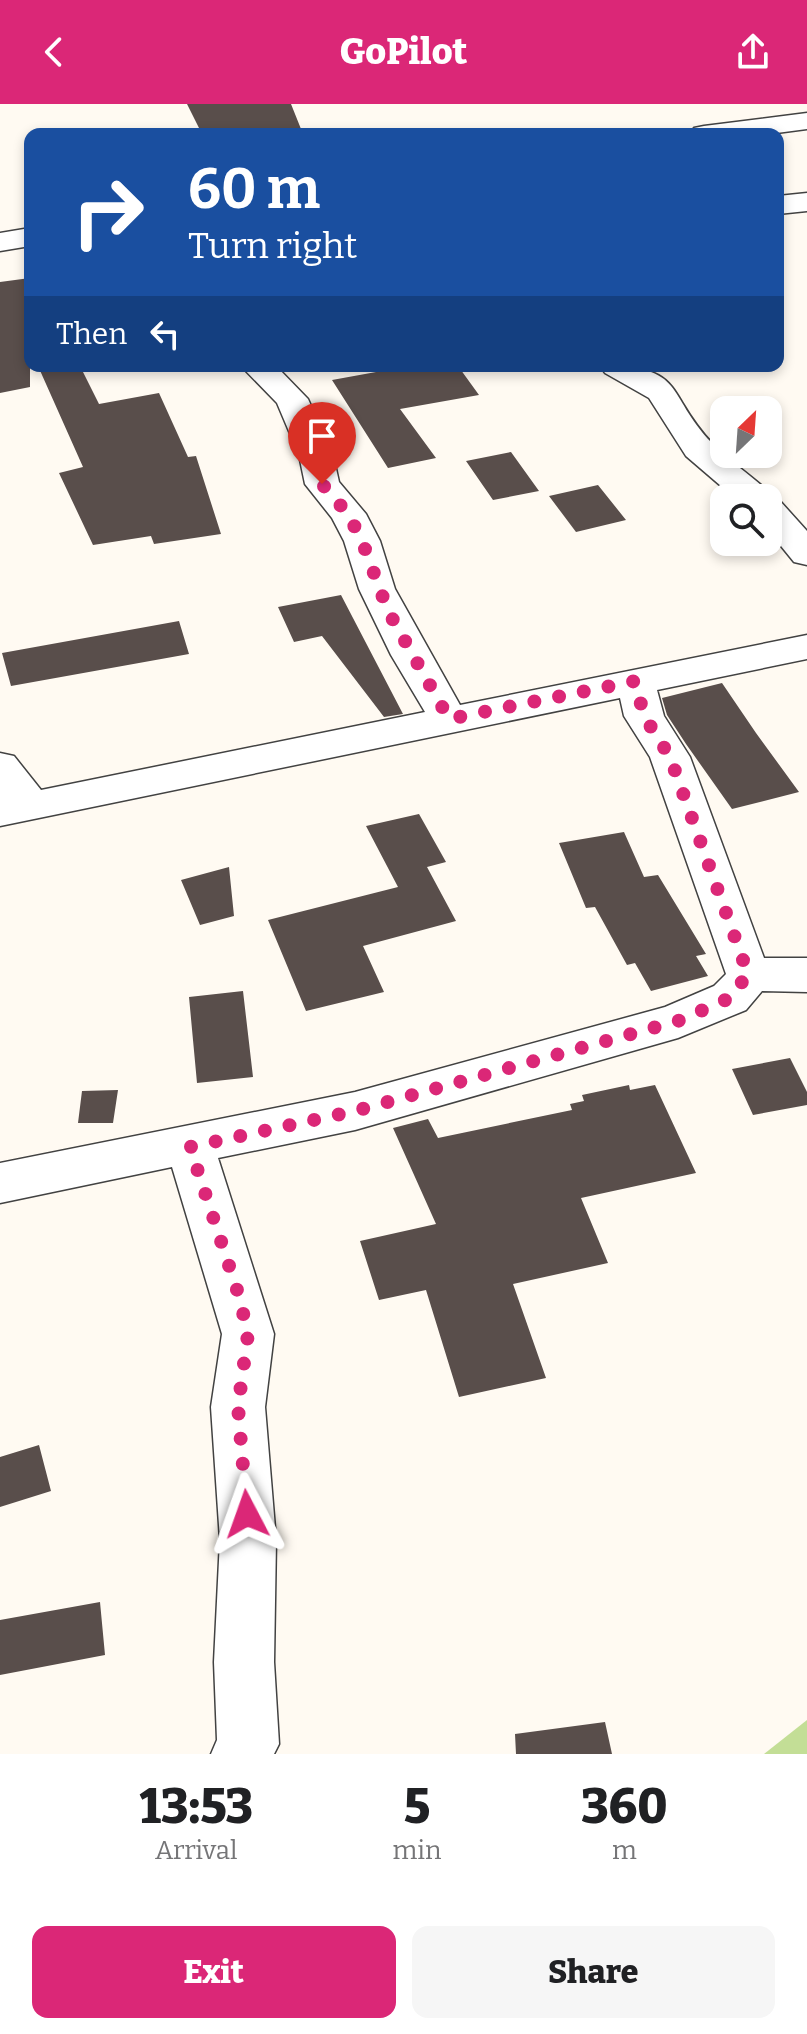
<!DOCTYPE html>
<html lang="en">
<head>
<meta charset="utf-8">
<style>
  :root { --surface:#fff; --page:#f6f6f6; --text:#202124; --muted:#757577; --accent:#db2777 }
  body { margin:0; font-family:Bitter,serif; background:var(--page); color:var(--text); height:100vh; display:flex; flex-direction:column; font-size:30px; white-space:nowrap }
  * { box-sizing:border-box; margin:0 }
  p { font-size:26px; color:var(--muted) }
  .icon { flex:none; width:44px; height:44px; fill:none; stroke:currentColor; stroke-width:2; stroke-linecap:round; stroke-linejoin:round }
  .map { position:relative; height:1650px; overflow:hidden }
  .details { display:flex; flex-direction:column; background:var(--surface); flex:1 }
  .details>* { flex:none }
  .banner { position:absolute; left:24px; top:24px; width:760px; height:244px; border-radius:16px; box-shadow:0 4px 12px #0003; background:#1a4fa0; color:#fff; overflow:hidden }
  .needle { width:52px; rotate:25deg }
  .tools { position:absolute; left:710px; top:292px; display:grid; gap:16px }
  .tools a { display:grid; place-items:center; width:72px; height:72px; border-radius:16px; background:var(--surface); box-shadow:0 4px 12px #0003; font-size:40px }
  .pin { position:absolute; display:grid; place-items:center; width:68px; height:68px; color:#fff; margin:-82px -34px; border-radius:50% 50% 50% 0; rotate:-45deg; box-shadow:0 0 8px #0007 }
  .pin .icon { rotate:45deg }
  .me { position:absolute; width:88px; margin:-44px; rotate:356deg; stroke-linejoin:round; filter:drop-shadow(0 0 6px #0008) }
  .turn { display:flex; align-items:center; gap:28px; height:168px; padding:0 32px; font-size:36px }
  .turn .icon { width:104px; height:104px; stroke-width:2.5 }
  .turn b { display:block; font-size:56px; line-height:68px }
  .then { display:flex; align-items:center; height:76px; padding:0 32px; background:#0003; gap:16px; font-size:30px }
  .eta { display:flex; justify-content:space-evenly; align-items:center; height:136px; text-align:center }
  .eta b { font-size:48px; font-weight:800; line-height:56px }
  .primary-button { display:flex; gap:16px; margin-top:auto; padding:16px 32px }
  .primary-button a { flex:1; height:92px; border-radius:16px; background:var(--accent); color:#fff; font-size:32px; font-weight:800; line-height:92px; text-align:center }
  .primary-button a+a { background:var(--page); color:var(--text) }
  header { display:flex; justify-content:space-between; align-items:center; height:104px; padding:0 32px; background:var(--accent); color:#fff; font-size:36px; font-weight:800 }
  .map>svg:first-child { display:block }
</style>
</head>
<body>
<header><svg class="icon" aria-label="back" viewBox="0 0 24 24"><path d="M15 5l-7 7 7 7"/></svg>GoPilot<svg class="icon" aria-label="share" viewBox="0 0 24 24"><path d="M12 15V3M7 8l5-5 5 5M5 13v7h14v-7"/></svg></header>
<div class="map">
<svg width="807" height="1650" viewBox="0 0 807 1650">
  <rect width="100%" height="100%" fill="#fffaf2"/>
  <path fill="#c3de96" d="M807 1616V1650H764Z"/>
  <path fill="#594e4b" d="M187 0H291L303 30H202Z
    M30 174V283L0 289V178Z
    M38 262H80L99 300 159 289 188 353 196 352 221 430 154 440 151 432 93 441 59 369 83 363Z
    M409 262H458L479 291 400 305 436 354 388 364 332 276Z
    M511 348 539 387 493 396 466 357Z
    M598 381 626 416 576 428 549 392Z
    M341 491 403 610 384 613 322 532 294 538 278 503Z
    M179 517 189 550 11 582 2 549Z
    M722 579 756 629 799 688 732 705 686 640 667 611 662 594Z
    M419 710 446 758 427 763 456 817 363 842 384 888 306 907 268 816 398 783 366 722Z
    M624 728 644 773 658 771 706 850 696 852 708 872 651 887 635 859 627 861 595 803 586 804 559 739Z
    M229 763 234 812 200 821 181 776Z
    M243 887 253 973 197 979 189 893Z
    M790 954 807 988V1001L753 1011 732 965Z
    M629 981 630 986 655 981 696 1069 581 1094 608 1159 513 1180 546 1274 459 1293 426 1186 379 1196 360 1137 436 1120 393 1024 428 1015 438 1034 572 1006 570 1000 584 997 582 991Z
    M118 986 113 1019H78L82 987Z
    M39 1341 51 1387 0 1403V1353Z
    M100 1498 105 1551 0 1571V1516Z
    M605 1618 612 1650H516L515 1630Z"/>
  <g fill="none" stroke-linecap="round" stroke-linejoin="round">
    <defs>
      <path id="street" d="M807 9V25L769 30H690L694 24 704 22Z
        M807 89V107L778 110V92Z
        M30 124V142L0 147V129Z
        M241 262H276L308 295 333 351 339 378 366 410 380 437 395 485 460 601 807 531V555L657 586 664 612 690 653 764 854H807V888L762 887 746 906 678 934 355 1026 218 1054 274 1230 265 1303 276 1436 274 1558 279 1640 274 1650H211L217 1636 214 1558 220 1436 211 1303 222 1230 172 1063 0 1099V1059L355 988 665 903 714 882 726 870 650 653 624 612 620 594 0 722V649L14 652 41 686 425 608 391 551 359 485 344 437 332 414 305 380 299 351 277 299Z
        M600 262C688 262 664 289 712 339 728 356 750 371 768 387L773 395 780 397 807 427V461L794 458 768 426V394H735L686 352 649 294 605 269Z"/>
    </defs>
    <use href="#street" stroke="#424242" stroke-width="3"/>
    <use href="#street" fill="#fff" fill-rule="evenodd"/>
  </g>
  <g fill="none" stroke-linecap="round" stroke-linejoin="round">
    <path stroke="#db2777" stroke-width="14" stroke-dasharray="0 25.2" d="M247 1410 238 1303 248 1230 239 1192 190 1043 355 1007 678 917 730 894 748 870 670 653 644 612 635 577 449 615 388 507 362 437 348 410 322 380"/>
  </g>
</svg>
<div class="tools">
<a><svg class="needle" viewBox="-14 -14 28 28"><path d="M0-13l5 13h-10z" fill="#e53935"/><path d="M0 13l5-13h-10z" fill="#757577"/></svg></a>
<a><svg class="icon" aria-label="search" viewBox="0 0 24 24"><circle cx="10" cy="10" r="6"/><path d="M15 15l6 6"/></svg></a>
</div>
<div class="pin" style="left:322px;top:380px;background:#d93025"><svg class="icon" aria-label="arrive" viewBox="0 0 24 24"><path d="M6 21V4h12l-3 4 3 4H6"/></svg></div>
<svg class="me" style="left:247px;top:1410px" viewBox="-20 -20 40 40"><path d="M0-17L14 15 0 8-14 15z" fill="#db2777" stroke="#fff" stroke-width="4"/></svg>
<div class="banner">
<div class="turn"><svg class="icon" aria-label="right" viewBox="0 0 24 24"><path d="M7 20v-9h11M14 6l5 5-5 5"/></svg><div><b>60 m</b>Turn right</div></div>
<div class="then">Then<svg class="icon" aria-label="left" viewBox="0 0 24 24"><path d="M17 20v-9H6M10 6l-5 5 5 5"/></svg></div>
</div>
</div>
<section class="details">
<div class="eta">
<div><b>13:53</b><p>Arrival</p></div>
<div><b>5</b><p>min</p></div>
<div><b>360</b><p>m</p></div>
</div>
<div class="primary-button"><a>Exit</a><a>Share</a></div>
</section>
</body>
</html>
